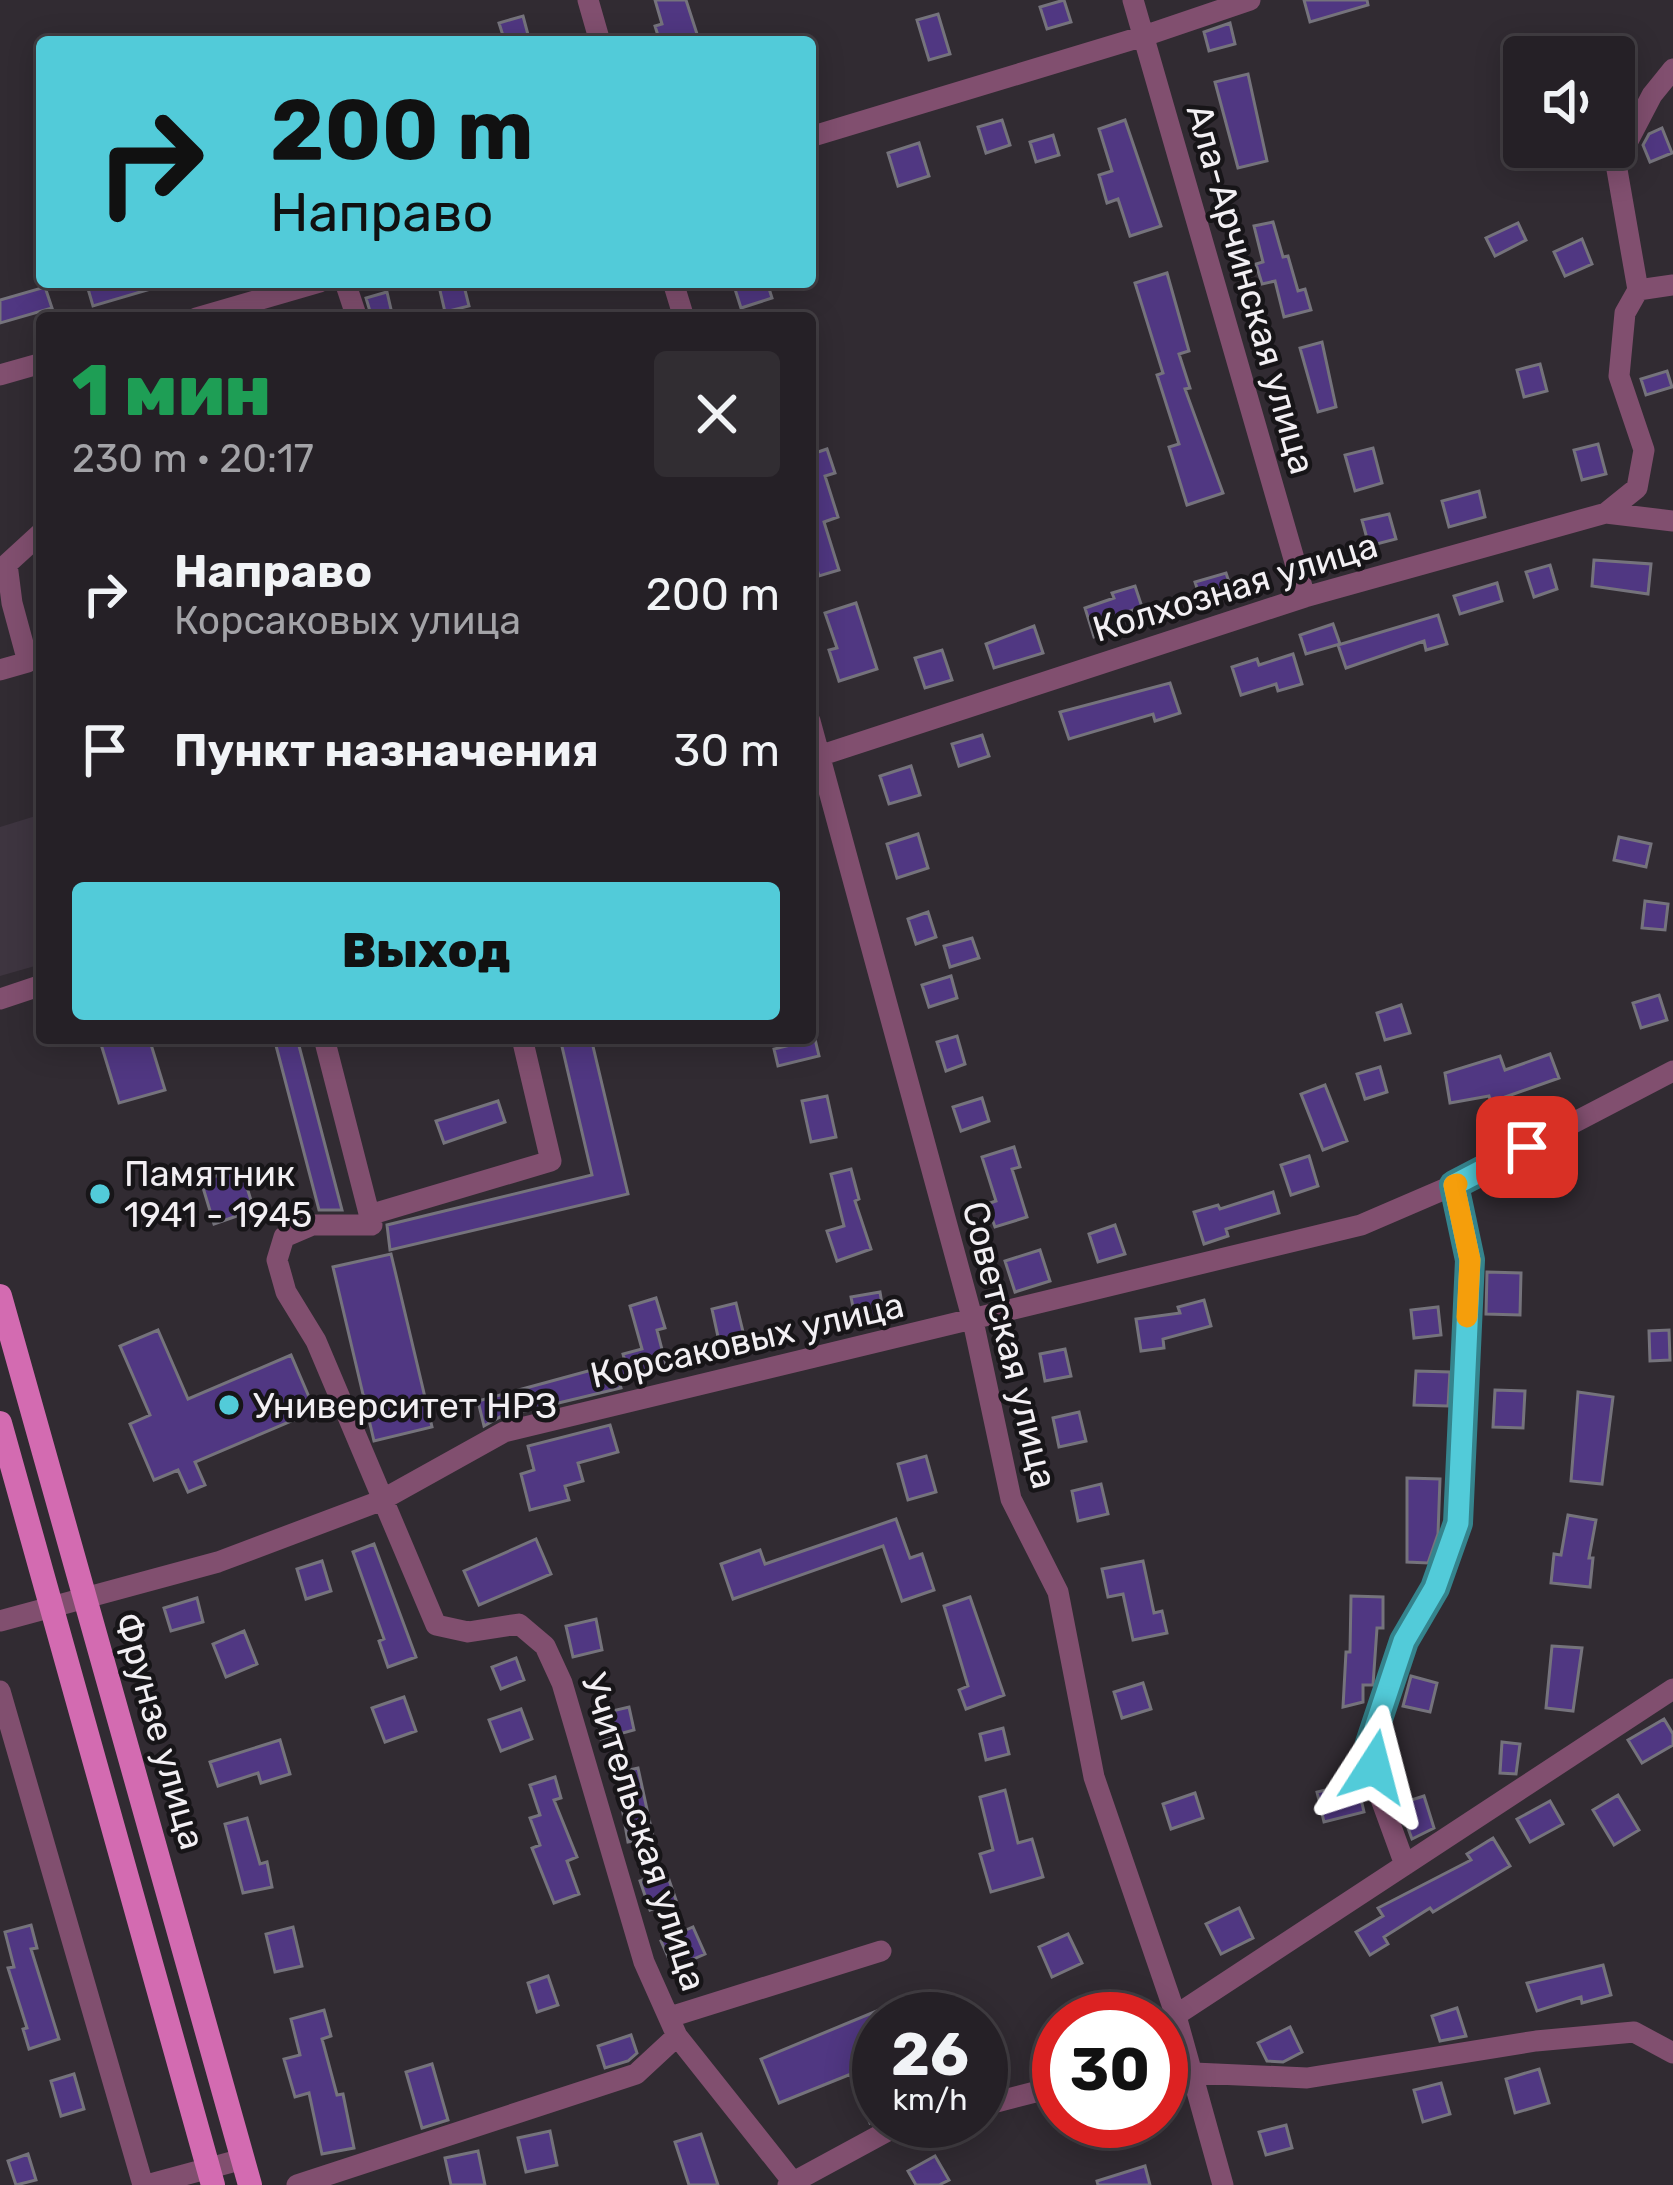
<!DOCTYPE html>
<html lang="ru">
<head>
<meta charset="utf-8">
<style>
  :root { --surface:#252026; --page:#312d32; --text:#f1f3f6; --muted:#a3a3a7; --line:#423e43; --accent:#52cbd9 }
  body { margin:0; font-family:Rubik,sans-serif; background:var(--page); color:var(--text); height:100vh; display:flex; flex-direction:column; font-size:45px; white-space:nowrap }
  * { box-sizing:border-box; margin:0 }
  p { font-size:39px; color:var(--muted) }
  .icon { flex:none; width:66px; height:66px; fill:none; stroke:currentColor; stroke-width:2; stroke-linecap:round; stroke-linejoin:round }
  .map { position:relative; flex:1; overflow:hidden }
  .panel { position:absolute; left:36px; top:312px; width:780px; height:732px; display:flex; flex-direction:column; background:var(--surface); border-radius:12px; box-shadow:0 6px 30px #0003,0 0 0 3px var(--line) }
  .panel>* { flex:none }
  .guide { position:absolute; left:36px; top:36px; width:780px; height:252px; border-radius:12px; box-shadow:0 6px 30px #0003,0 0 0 3px var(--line); background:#52cbd9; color:#111; overflow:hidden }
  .controls { position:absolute; left:1503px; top:36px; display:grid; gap:24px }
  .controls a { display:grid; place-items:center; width:132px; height:132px; border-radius:12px; background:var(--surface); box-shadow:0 6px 30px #0003,0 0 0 3px var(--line); font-size:60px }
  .speed { position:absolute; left:852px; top:1992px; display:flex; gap:24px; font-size:60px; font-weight:700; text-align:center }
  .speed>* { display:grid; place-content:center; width:156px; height:156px; border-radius:50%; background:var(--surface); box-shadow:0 6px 30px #0003,0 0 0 3px var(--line); line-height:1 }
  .speed small { font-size:30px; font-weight:400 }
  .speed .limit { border:18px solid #d22; background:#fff; color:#111 }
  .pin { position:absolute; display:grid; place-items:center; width:102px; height:102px; color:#fff; margin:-51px; border-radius:24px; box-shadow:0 6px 18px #0006 }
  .me { position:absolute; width:132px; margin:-66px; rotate:9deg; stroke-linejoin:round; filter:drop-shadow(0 0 9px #0008) }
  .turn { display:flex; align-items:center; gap:42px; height:252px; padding:0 36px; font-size:54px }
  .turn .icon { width:156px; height:156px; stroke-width:2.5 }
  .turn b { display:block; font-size:84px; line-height:102px }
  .round { display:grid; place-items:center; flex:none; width:126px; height:126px; border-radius:12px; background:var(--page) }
  .head { display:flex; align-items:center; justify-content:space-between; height:204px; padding:0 36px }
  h1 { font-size:72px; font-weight:800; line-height:90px; color:#1e9e55 }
  .action { display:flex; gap:24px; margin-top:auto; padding:24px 36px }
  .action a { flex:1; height:138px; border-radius:12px; background:var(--accent); color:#111; font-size:48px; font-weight:800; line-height:138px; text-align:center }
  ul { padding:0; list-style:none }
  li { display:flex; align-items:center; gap:36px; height:156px; padding:0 36px }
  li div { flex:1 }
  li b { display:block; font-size:45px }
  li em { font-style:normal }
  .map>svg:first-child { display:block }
</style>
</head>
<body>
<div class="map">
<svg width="1673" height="2185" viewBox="0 0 1673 2185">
  <rect width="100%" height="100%" fill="#312b32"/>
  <path fill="#3e3540" d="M42 814V964L0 976V827Z"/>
  <path fill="#503782" stroke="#75737c" stroke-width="3" d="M655 0H686L698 37 660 42 655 26 662 24Z
    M1064 0 1071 22 1047 29 1040 7Z
    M1304 0H1367L1368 5 1310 22Z
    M938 14 950 54 929 60 917 20Z
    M523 16 530 42H505L499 23Z
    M1230 23 1235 44 1209 51 1204 32Z
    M1248 74 1267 161 1238 168 1215 82Z
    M1002 120 1010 145 986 153 978 127Z
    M1125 120 1161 226 1130 236 1118 199 1107 203 1099 175 1112 171 1099 129Z
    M1662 128 1672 153 1650 162 1643 145 1649 134Z
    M1053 135 1059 155 1036 162 1030 142Z
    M919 143 929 176 898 186 888 153Z
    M1273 222 1283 257 1288 256 1298 291 1305 289 1311 310 1284 317 1275 281 1262 284 1256 264 1263 262 1254 226Z
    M1518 223 1526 240 1495 256 1486 238Z
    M1582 239 1592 264 1565 276 1554 252Z
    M1167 273 1189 351 1179 354 1190 388 1185 389 1223 493 1187 505 1169 447 1179 444 1157 375 1163 373 1135 283Z
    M86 282H160L161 286 93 306Z
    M438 282H463L469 306 445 312Z
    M746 282H767L772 298 741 308 734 286Z
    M45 287 52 308 0 323V300Z
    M387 292 393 318H372L366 298Z
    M1322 342 1336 407 1318 412 1300 348Z
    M1540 364 1547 391 1524 397 1517 370Z
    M1667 371 1672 387 1646 395 1641 379Z
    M814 439 818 452 827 449 835 473 825 476 838 517 824 522 839 570 819 576 810 547V440Z
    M1598 444 1606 474 1582 480 1574 450Z
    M1373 448 1382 483 1355 491 1345 455Z
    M1479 491 1485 517 1449 527 1442 501Z
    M1389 514 1396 539 1369 546 1362 520Z
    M1594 560 1651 564 1648 594 1592 586Z
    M1550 565 1557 589 1534 597 1526 572Z
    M1226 573 1233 594 1202 603 1195 582Z
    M1497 583 1502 601 1460 614 1454 596Z
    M1135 586 1142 607 1113 617 1117 630 1094 637 1085 608 1114 598 1112 593Z
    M856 603 877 669 839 681 829 650 837 648 825 613Z
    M1438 615 1447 644 1426 650 1424 641 1346 668 1338 645Z
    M1333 624 1340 644 1306 654 1300 635Z
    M1034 626 1043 653 994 668 986 644Z
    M942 650 952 680 925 688 915 658Z
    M1293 654 1302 684 1278 691 1276 684 1241 695 1232 667 1257 659 1259 665Z
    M1170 683 1180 713 1155 721 1153 714 1069 739 1060 712Z
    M982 735 989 756 959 766 952 744Z
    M911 766 920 795 889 804 880 776Z
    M918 834 928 868 897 878 887 844Z
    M1619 837 1651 844 1646 867 1614 860Z
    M1645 901 1668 904 1665 930 1642 928Z
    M928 912 936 937 916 944 908 919Z
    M972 938 979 958 950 967 944 946Z
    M951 976 957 998 929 1007 922 985Z
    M1659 995 1667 1020 1641 1028 1633 1003Z
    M1401 1005 1410 1033 1385 1040 1377 1013Z
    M957 1036 965 1064 946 1071 937 1042Z
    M110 1038H149L165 1090 119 1103 100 1041Z
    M274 1038H297L342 1210H319Z
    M560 1038H591L628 1194 390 1250 387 1225 592 1175Z
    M815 1039 819 1056 778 1066 774 1049Z
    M1550 1054 1559 1078 1491 1102 1489 1096 1450 1103 1445 1073 1500 1056 1505 1070Z
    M1380 1067 1387 1092 1365 1099 1357 1074Z
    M1325 1085 1347 1141 1323 1150 1301 1094Z
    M827 1096 836 1137 811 1142 802 1101Z
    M982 1098 989 1121 961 1131 953 1107Z
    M498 1101 505 1122 444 1143 436 1121Z
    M1014 1147 1020 1167 1012 1169 1027 1217 995 1227 987 1204 996 1201 982 1157Z
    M1309 1156 1318 1186 1291 1195 1281 1165Z
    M241 1168 254 1210 214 1224 201 1181Z
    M851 1169 859 1199 855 1201 871 1249 837 1261 827 1231 844 1226 831 1174Z
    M1273 1192 1279 1213 1226 1229 1228 1236 1204 1244 1194 1212 1218 1205 1220 1209Z
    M1115 1225 1125 1254 1098 1262 1089 1234Z
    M1040 1250 1050 1281 1015 1292 1005 1261Z
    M391 1254 432 1427 374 1441 333 1267Z
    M1487 1272 1521 1273 1520 1315 1486 1314Z
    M880 1292 885 1322 857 1327 851 1297Z
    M656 1298 665 1328 657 1330 667 1369 619 1381 621 1388 500 1417 484 1426 478 1401 625 1361 623 1354 642 1349 630 1306Z
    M1204 1300 1211 1326 1163 1339 1164 1348 1141 1351 1136 1319 1180 1313 1178 1307Z
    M736 1303 745 1340 720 1346 712 1309Z
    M1438 1307 1441 1335 1414 1338 1411 1310Z
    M158 1330 188 1399 291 1355 315 1411 195 1462 205 1485 188 1492 178 1470 154 1480 130 1424 150 1415 120 1346Z
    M1669 1330 1670 1360 1650 1361 1649 1331Z
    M1065 1349 1071 1376 1045 1381 1040 1354Z
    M1416 1371 1450 1372 1448 1406 1414 1405Z
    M1495 1390 1525 1391 1523 1428 1493 1427Z
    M1578 1392 1613 1397 1602 1484 1571 1481Z
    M1079 1412 1086 1441 1059 1447 1053 1418Z
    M610 1425 618 1452 578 1463 583 1481 565 1486 569 1500 530 1510 521 1474 534 1470 528 1446Z
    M926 1456 936 1492 908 1500 898 1464Z
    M1407 1478 1440 1479 1438 1534 1428 1563 1407 1562Z
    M1101 1484 1108 1514 1078 1521 1072 1491Z
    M1568 1515 1596 1520 1589 1558H1593L1590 1587 1551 1583 1554 1554 1561 1555Z
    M896 1519 910 1558 922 1554 934 1590 902 1601 883 1546 733 1599 721 1564 760 1550 765 1564Z
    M536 1539 551 1574 479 1605 464 1571Z
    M374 1544 416 1657 388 1667 379 1641 384 1639 353 1552Z
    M322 1561 331 1591 306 1599 297 1569Z
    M1143 1561 1154 1613 1162 1611 1167 1633 1133 1640 1123 1594 1108 1597 1102 1569Z
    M1351 1596 1383 1597V1628H1377L1373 1685H1363V1702L1343 1707 1346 1652H1350Z
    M970 1597 1004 1695 966 1709 959 1690 968 1686 944 1606Z
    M197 1598 203 1622 171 1631 164 1608Z
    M596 1619 602 1650 573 1657 566 1626Z
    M244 1631 257 1664 226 1677 213 1644Z
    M1552 1646 1582 1648 1573 1711 1546 1708Z
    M516 1658 524 1680 501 1689 492 1667Z
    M1411 1676 1437 1683 1430 1712 1403 1706Z
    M1143 1683 1151 1709 1122 1718 1114 1692Z
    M404 1697 416 1731 385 1742 372 1708Z
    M629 1707 634 1730 601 1739 595 1715Z
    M521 1709 532 1739 501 1751 489 1720Z
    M1664 1719 1673 1734V1745L1642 1763 1628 1740Z
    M1003 1728 1009 1754 986 1760 980 1734Z
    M280 1740 290 1774 261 1783 258 1773 218 1786 210 1762Z
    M1502 1742 1520 1744 1516 1774 1500 1773Z
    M638 1768 653 1837 628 1842 616 1773Z
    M555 1777 561 1798 554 1800 577 1857 567 1861 579 1894 554 1903 532 1848 540 1845 530 1818 540 1815 530 1785Z
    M1357 1782 1364 1812 1324 1822 1317 1792Z
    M1005 1790 1018 1843 1032 1839 1043 1877 991 1892 980 1854 993 1850 980 1797Z
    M1195 1793 1203 1818 1171 1829 1163 1804Z
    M1618 1795 1639 1830 1614 1845 1593 1810Z
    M1424 1796 1434 1828 1412 1839 1399 1804Z
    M1550 1801 1563 1824 1530 1842 1517 1819Z
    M247 1818 260 1864 267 1862 272 1887 243 1893 225 1824Z
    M1493 1838 1510 1866 1433 1912 1430 1908 1384 1937 1388 1944 1370 1955 1356 1932 1383 1916 1378 1908 1471 1860 1467 1854Z
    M666 1871 676 1900 650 1910 640 1881Z
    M1239 1908 1253 1938 1221 1954 1206 1924Z
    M31 1925 37 1948 31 1949 59 2039 29 2049 23 2029 27 2028 8 1968 14 1967 5 1932Z
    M293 1927 302 1966 275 1972 266 1934Z
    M693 1927 705 1954 673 1968 661 1941Z
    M1068 1934 1082 1963 1052 1977 1039 1947Z
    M1603 1965 1611 1995 1582 2003 1581 1997 1537 2011 1527 1983Z
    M548 1976 558 2005 537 2012 528 1983Z
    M1457 2008 1466 2036 1440 2041 1432 2016Z
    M324 2010 331 2036 322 2039 337 2095 343 2094 354 2148 322 2154 309 2093 295 2097 284 2059 300 2055 291 2019Z
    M879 2010V2119L870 2123 851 2074 779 2103 761 2059Z
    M1290 2027 1302 2052 1283 2062 1267 2061 1258 2043Z
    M631 2035 637 2053 628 2061 605 2068 598 2046Z
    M432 2064 448 2120 422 2128 406 2072Z
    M1539 2069 1549 2103 1515 2113 1506 2079Z
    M74 2074 84 2109 61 2116 51 2081Z
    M1441 2083 1450 2114 1423 2122 1414 2090Z
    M1286 2125 1292 2148 1266 2155 1259 2132Z
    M550 2131 557 2165 526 2172 518 2138Z
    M701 2134 718 2185H689L675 2142Z
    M478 2151 485 2185H451L445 2158Z
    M28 2154 36 2180 16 2185 8 2161Z
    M935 2156 949 2180 939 2185H916L908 2171Z
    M1145 2166 1150 2185H1098L1097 2181Z"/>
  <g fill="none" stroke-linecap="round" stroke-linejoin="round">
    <path stroke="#814f6f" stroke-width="21" d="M588 0 600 42
      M1133 0 1305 597
      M810 137 1144 36 1250 0
      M345 282 357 318
      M673 282 684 318
      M1638 290 1673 285
      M196 318 320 282
      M0 375 42 363
      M1606 513 1637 488 1644 450 1619 376 1625 313 1638 290 1616 164 1652 95 1673 69
      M0 670 28 662 12 603 7 564 42 532
      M810 721 973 1321 1011 1499 1058 1592 1094 1777 1176 2016 1223 2185
      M822 755 1305 597 1606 513 1673 521
      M0 999 42 985
      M324 1038 372 1225H312L284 1237 277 1260 286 1292 316 1341 436 1625 468 1632 519 1624 545 1646 562 1683 644 1962 677 2036 793 2182
      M369 1215 551 1161 522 1038
      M0 1621 218 1562 380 1501 504 1432 1361 1225 1454 1185 1673 1071
      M0 1691 143 2185
      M1405 1865 1378 1791 1370 1743 1404 1641 1435 1588 1458 1523 1470 1260 1454 1185
      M670 2017 881 1951
      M1161 2025 1673 1689
      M1194 2073 1307 2078 1536 2041 1634 2032 1673 2053
      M981 2106 1039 2091 1059 2080
      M147 2185 243 2159
      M297 2185 636 2074 677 2036
      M788 2185 906 2121"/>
    <path stroke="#d36bb1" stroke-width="24" d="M0 1296 250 2185
      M0 1423 213 2185"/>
  </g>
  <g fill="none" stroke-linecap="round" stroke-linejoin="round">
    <defs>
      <path id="route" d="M1374 1767 1370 1743 1404 1641 1435 1588 1458 1523 1470 1260 1454 1185 1527 1147"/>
    </defs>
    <use href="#route" stroke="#35848d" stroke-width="30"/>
    <use href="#route" stroke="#52cbd9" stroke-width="21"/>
    <path stroke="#f59e0b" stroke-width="21" d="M1457 1184 1454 1185 1470 1260 1467 1317"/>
  </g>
  <g fill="#52cbd9" stroke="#171518" stroke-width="4.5">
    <circle cx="100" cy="1194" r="12"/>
    <circle cx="229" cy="1405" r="12"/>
  </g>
  <g text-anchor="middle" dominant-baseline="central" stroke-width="9" stroke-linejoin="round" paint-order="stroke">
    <g font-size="36" fill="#f2eff3" stroke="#171518">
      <text transform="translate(1251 289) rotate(74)">Ала-Арчинская улица</text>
      <text transform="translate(1235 587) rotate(-17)">Колхозная улица</text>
      <text transform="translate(747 1340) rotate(-13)">Корсаковых улица</text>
      <text transform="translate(1010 1345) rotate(76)">Советская улица</text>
      <text transform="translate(160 1731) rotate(74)">Фрунзе улица</text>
      <text transform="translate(644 1832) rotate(72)">Учительская улица</text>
    </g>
    <g font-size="36" fill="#f2eff3" stroke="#171518" text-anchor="start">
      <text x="124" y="1173">Памятник<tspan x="124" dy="41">1941 - 1945</tspan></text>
      <text x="253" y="1405">Университет НРЗ</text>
    </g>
  </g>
</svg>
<div class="controls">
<a><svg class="icon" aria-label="sound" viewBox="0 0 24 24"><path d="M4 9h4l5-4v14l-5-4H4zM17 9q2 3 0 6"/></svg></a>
</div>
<div class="speed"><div>26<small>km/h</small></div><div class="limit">30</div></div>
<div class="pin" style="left:1527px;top:1147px;background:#d93025"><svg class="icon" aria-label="arrive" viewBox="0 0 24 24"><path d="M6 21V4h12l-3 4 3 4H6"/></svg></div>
<svg class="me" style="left:1374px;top:1767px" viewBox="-20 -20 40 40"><path d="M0-17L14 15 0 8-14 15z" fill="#52cbd9" stroke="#fff" stroke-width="4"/></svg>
<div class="guide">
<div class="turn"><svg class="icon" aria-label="right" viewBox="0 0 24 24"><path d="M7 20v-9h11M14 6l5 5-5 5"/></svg><div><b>200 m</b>Направо</div></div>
</div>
<section class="panel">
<div class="head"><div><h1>1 мин</h1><p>230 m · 20:17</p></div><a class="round"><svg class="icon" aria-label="close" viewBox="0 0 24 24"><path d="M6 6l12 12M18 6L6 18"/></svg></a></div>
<ul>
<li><svg class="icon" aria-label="right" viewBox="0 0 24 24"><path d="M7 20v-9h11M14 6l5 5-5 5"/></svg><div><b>Направо</b><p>Корсаковых улица</p></div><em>200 m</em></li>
<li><svg class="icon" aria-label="arrive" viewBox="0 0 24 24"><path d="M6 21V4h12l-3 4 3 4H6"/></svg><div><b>Пункт назначения</b></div><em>30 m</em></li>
</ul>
<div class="action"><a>Выход</a></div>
</section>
</div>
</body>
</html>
